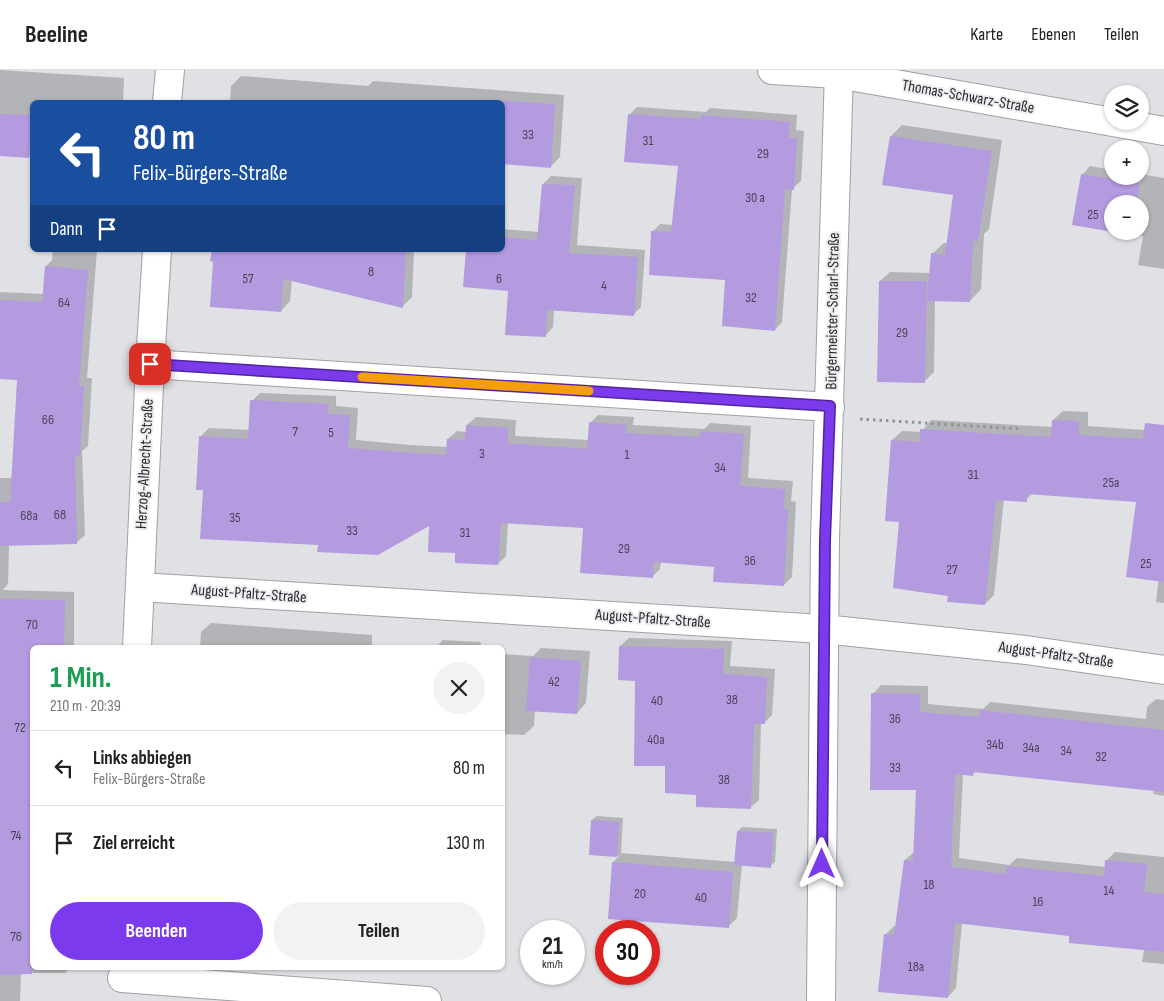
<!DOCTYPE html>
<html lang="de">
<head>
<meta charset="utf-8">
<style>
  :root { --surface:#fff; --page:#f2f2f2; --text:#222; --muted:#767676; --line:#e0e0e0; --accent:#7c3aed }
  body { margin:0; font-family:"Sofia Sans Condensed",sans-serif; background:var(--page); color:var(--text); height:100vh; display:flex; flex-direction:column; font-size:19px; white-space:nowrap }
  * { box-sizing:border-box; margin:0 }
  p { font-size:16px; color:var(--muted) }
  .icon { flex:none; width:28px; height:28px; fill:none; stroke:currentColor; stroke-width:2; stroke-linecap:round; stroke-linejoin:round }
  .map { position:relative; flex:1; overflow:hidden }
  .drawer { position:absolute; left:30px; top:575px; width:475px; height:325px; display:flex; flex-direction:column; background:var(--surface); border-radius:8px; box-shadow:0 1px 4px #0004 }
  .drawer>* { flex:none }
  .banner { position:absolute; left:30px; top:30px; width:475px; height:152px; border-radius:8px; box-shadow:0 1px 4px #0004; background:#1a4fa0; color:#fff; overflow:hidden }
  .buttons { position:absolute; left:1104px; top:15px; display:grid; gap:10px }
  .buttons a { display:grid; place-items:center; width:45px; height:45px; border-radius:50%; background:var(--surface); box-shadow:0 1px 4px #0004; font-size:25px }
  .speed { position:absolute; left:520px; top:850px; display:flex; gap:10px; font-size:25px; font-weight:700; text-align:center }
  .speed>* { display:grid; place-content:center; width:65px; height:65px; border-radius:50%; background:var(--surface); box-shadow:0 1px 4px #0004; line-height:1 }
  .speed small { font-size:12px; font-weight:400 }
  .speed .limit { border:8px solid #d22; background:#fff; color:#111 }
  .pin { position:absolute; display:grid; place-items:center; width:42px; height:42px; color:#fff; margin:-21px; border-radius:10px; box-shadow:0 2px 8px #0006 }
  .me { position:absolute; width:55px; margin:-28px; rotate:0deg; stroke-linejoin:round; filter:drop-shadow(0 0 4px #0008) }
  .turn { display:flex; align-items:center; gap:18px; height:105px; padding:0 20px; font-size:22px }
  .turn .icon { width:65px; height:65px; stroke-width:2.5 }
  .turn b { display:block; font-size:35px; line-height:42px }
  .then { display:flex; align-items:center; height:48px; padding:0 20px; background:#0003; gap:10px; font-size:19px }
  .round { display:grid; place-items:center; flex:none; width:52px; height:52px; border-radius:26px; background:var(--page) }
  .head { display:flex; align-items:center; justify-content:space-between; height:85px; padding:0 20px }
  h1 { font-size:30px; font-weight:700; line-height:38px; color:#1e9e55 }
  .cta { display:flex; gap:10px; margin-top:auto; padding:10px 20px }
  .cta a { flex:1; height:58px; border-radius:30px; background:var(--accent); color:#fff; font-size:20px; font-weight:700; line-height:58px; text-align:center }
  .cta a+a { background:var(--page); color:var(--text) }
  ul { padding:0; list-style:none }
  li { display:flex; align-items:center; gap:15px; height:75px; padding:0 20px; border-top:1px solid var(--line) }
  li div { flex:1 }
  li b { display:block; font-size:19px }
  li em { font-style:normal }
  header { display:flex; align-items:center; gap:30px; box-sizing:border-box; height:70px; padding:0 25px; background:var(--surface); border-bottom:1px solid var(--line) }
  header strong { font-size:24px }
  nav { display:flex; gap:28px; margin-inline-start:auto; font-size:18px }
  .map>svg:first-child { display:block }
</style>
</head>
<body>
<header>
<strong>Beeline</strong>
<nav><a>Karte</a><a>Ebenen</a><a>Teilen</a></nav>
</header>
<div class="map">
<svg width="1164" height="931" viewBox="0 0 1164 931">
  <rect width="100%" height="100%" fill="#e0e1e5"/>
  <path fill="#0003" d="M0 0 124 8 123 32H32V83L28 87 0 85Z
    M241 6 368 16 373 11 564 25 560 87 551 96 502 32H230L231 16Z
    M637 37 706 42 710 38 797 45 796 60 804 61 801 111 792 119 782 252 775 260 727 209 653 161 660 154 673 155 679 95 629 45Z
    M902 55 1002 70 989 159 984 164 981 219 970 231 935 230 934 302 924 312 880 211 890 202 931 203 932 184 944 173H948L955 124 891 66Z
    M1090 96 1112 100V106H1140V104L1164 108V199L1138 195 1143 166 1115 161H1140V134H1112V161L1074 154 1083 104Z
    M551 106 582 108 577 175 645 180 641 237 633 245 554 240 553 257 545 266 509 220 467 180H502V159L539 162 543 114Z
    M53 180H97L87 308H92L88 376 82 381 85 465 76 473 9 475 8 514 3 520 74 522V578H32V898H70L65 903H21L20 931H0V408H13L18 309 0 308V222L44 224 46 196 52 190Z
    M215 180H414L412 227 403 236 292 209 290 231 281 241Z
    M260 323 336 326V336L358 338 356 370 410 375 448 377V369L457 361 467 362V355L476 347 516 350 515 366 589 370 590 353 598 345 634 347 633 355 704 359 710 353 751 356 748 408 793 411 791 431 796 432 792 507 784 515 716 496 661 491 660 499 652 507 584 457 508 452 506 486 498 494 457 482 431 454 319 474 204 419 201 366 209 358 250 360 252 331Z
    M1063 341 1088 342V356L1158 361 1153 421 1033 423 1026 430 1004 429 994 525 985 534 949 525 913 521 900 451 892 370 902 361 921 362 931 350 1053 357V350Z
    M1164 460V533L1156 532Z
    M211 553 372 565V575L412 578H200L201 562Z
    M629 568 732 571 730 596 775 599 772 645 764 653H761L759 730 750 738 698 723 667 695 636 609 620 576Z
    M443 570 481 572 480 578H435Z
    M541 578 590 581 586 633 577 643 535 640 534 656 524 665 502 664V584L533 586Z
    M881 615 928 616V634L983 639 990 632 1146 649 1147 637 1156 629 1164 630V726L1153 724 1154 720 976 701 973 705 963 704 959 788 1009 795 1017 788 1106 797V791L1115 782 1164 787V894L1142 892 1144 879 1071 865 962 853 956 918 948 927 885 865 894 856H896L905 790 914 782 918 719 873 624Z
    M597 746 623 748 621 783 736 792 738 761 742 757 777 759 775 792 770 796 742 794 737 848 728 857 609 847 613 792 619 786 590 784 592 750Z"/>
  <path fill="#b49adf" d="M502 31 555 34 551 98 502 94Z
    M0 44 32 45 29 88 0 86Z
    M628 44 701 49V45L790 52 789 68H797L794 120 785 119 775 261 722 256 725 210 649 205 651 161 671 162 678 96 624 92Z
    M890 66 992 81 978 171H973L970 232 927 231 931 183 945 185 953 125 882 115Z
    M1081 104 1140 114 1136 134H1112V161H1132L1131 165 1072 155Z
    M542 114 575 115 569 183 638 187 634 246 547 240 546 267 505 265 508 221 463 217 466 180H502V167L537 170Z
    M212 180H406L403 238 283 209 281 242 210 237 213 192 210 191Z
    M45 196 88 200 79 316H84L80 386 75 385 77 474 0 476V432H10L17 310 0 309V230L42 232Z
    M879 211H927L925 313 877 312Z
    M250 330 329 334 328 344 350 345 348 378 401 382 446 385 447 369 465 370 466 355 509 358 507 373 587 379 589 352 626 355V363L700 367V361L744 364 740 416 785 419 784 439 788 440 784 516 713 512 714 497 654 492 653 508 580 503 583 458 501 453 498 495 455 493V483L428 482 429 456 378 485 317 482 318 475 200 469 203 420H196L199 366 248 369Z
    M1052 350 1079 351V365L1143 369 1145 353 1164 355V512L1126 507 1136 432 1027 424V432L996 430 985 535 947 532 948 526 893 518 899 452 885 451 891 370 920 372V359L1051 367Z
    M0 529 65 530 64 578H32V904L0 905Z
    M619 576 724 579 723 604 767 607 765 654H754L751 739 696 737V725L665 723V696H634L635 611 618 610Z
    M530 587 581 591 577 644 526 641Z
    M871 623 920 624V642L979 647 980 640 1164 660V722L973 702V706L955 704 951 797 1006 804 1007 796 1104 806 1105 790 1147 794 1144 822 1164 824V882L1069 873V866L955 853 948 928 878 922 884 864 894 865 904 790 913 791 916 720H870Z
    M591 750 619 752 617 787 589 785Z
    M737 761 773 763 771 798 734 795Z
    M612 792 733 802 729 858 608 849Z"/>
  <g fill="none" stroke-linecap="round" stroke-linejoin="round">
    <defs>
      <path id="street" d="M772 0 838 4 1164 61
        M167 32 170 0
        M150 294 830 337
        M140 517 823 559 1026 580 1164 600
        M137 578 150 294 157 180
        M122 908 427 931
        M821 931 825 469 839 0"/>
    </defs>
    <use href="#street" stroke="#9fa0a4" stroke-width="30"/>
    <path stroke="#919295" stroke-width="3" stroke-dasharray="2.5 4" stroke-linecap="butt" d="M860 349 1022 359"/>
    <use href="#street" stroke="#fff" stroke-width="28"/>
  </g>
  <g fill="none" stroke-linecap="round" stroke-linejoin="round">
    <defs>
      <path id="route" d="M150 294 830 336 825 470 822 794"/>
    </defs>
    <use href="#route" stroke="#51269a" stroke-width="12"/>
    <use href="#route" stroke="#7c3aed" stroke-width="9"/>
    <path stroke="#f59e0b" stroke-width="9" d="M362 307 589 321"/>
  </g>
  <g text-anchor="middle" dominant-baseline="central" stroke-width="4" stroke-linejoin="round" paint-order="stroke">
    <g font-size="14" fill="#4c4558">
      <text x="528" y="64">33</text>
      <text x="648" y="70">31</text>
      <text x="763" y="83">29</text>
      <text x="755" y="127">30 a</text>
      <text x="1093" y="144">25</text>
      <text x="371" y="201">8</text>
      <text x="248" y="208">57</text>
      <text x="499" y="208">6</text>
      <text x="604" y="215">4</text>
      <text x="751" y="227">32</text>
      <text x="64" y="232">64</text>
      <text x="902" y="262">29</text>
      <text x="48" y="349">66</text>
      <text x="295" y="361">7</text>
      <text x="331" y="362">5</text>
      <text x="482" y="383">3</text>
      <text x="627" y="384">1</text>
      <text x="720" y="397">34</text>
      <text x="973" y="404">31</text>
      <text x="1111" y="412">25a</text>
      <text x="60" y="444">68</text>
      <text x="29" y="445">68a</text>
      <text x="235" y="447">35</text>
      <text x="352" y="460">33</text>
      <text x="465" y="462">31</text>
      <text x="624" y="478">29</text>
      <text x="750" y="490">36</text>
      <text x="1146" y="493">25</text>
      <text x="952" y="499">27</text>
      <text x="32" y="554">70</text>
      <text x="554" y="611">42</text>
      <text x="732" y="629">38</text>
      <text x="657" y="630">40</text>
      <text x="895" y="648">36</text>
      <text x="20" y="657">72</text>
      <text x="656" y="669">40a</text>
      <text x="995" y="674">34b</text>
      <text x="1031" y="677">34a</text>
      <text x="1066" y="680">34</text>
      <text x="1101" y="686">32</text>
      <text x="895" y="697">33</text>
      <text x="724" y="709">38</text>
      <text x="16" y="765">74</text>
      <text x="929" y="814">18</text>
      <text x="1109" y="820">14</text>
      <text x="640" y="823">20</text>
      <text x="701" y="827">40</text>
      <text x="1038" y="831">16</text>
      <text x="16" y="866">76</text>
      <text x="916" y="896">18a</text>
    </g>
    <g font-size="16" fill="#29292b" stroke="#edeef2">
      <text transform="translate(968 27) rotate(10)">Thomas-Schwarz-Straße</text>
      <text transform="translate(833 241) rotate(-89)">Bürgermeister-Scharl-Straße</text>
      <text transform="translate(145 394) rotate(-87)">Herzog-Albrecht-Straße</text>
      <text transform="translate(249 524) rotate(4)">August-Pfaltz-Straße</text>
      <text transform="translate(653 549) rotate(4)">August-Pfaltz-Straße</text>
      <text transform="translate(1056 585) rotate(8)">August-Pfaltz-Straße</text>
    </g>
  </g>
</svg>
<div class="buttons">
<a><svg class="icon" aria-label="layers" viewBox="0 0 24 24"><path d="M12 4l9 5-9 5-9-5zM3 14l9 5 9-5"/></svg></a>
<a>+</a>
<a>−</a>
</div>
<div class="speed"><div>21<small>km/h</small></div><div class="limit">30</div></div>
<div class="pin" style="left:150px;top:294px;background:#d93025"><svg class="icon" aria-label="arrive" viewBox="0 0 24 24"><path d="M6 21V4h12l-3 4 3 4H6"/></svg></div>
<svg class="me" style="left:822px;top:794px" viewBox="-20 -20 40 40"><path d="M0-17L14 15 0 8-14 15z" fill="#7c3aed" stroke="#fff" stroke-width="4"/></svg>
<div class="banner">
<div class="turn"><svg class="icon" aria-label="left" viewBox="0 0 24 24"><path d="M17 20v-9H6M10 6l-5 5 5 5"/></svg><div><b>80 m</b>Felix-Bürgers-Straße</div></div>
<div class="then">Dann<svg class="icon" aria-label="arrive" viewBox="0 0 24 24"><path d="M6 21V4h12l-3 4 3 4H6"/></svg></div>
</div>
<section class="drawer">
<div class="head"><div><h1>1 Min.</h1><p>210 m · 20:39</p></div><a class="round"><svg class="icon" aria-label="close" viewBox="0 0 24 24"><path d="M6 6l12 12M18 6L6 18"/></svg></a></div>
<ul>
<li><svg class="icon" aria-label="left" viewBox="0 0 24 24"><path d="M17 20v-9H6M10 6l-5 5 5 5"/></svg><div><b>Links abbiegen</b><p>Felix-Bürgers-Straße</p></div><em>80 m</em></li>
<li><svg class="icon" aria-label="arrive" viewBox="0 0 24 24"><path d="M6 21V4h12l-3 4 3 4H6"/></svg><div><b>Ziel erreicht</b></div><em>130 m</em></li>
</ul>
<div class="cta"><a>Beenden</a><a>Teilen</a></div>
</section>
</div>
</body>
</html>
